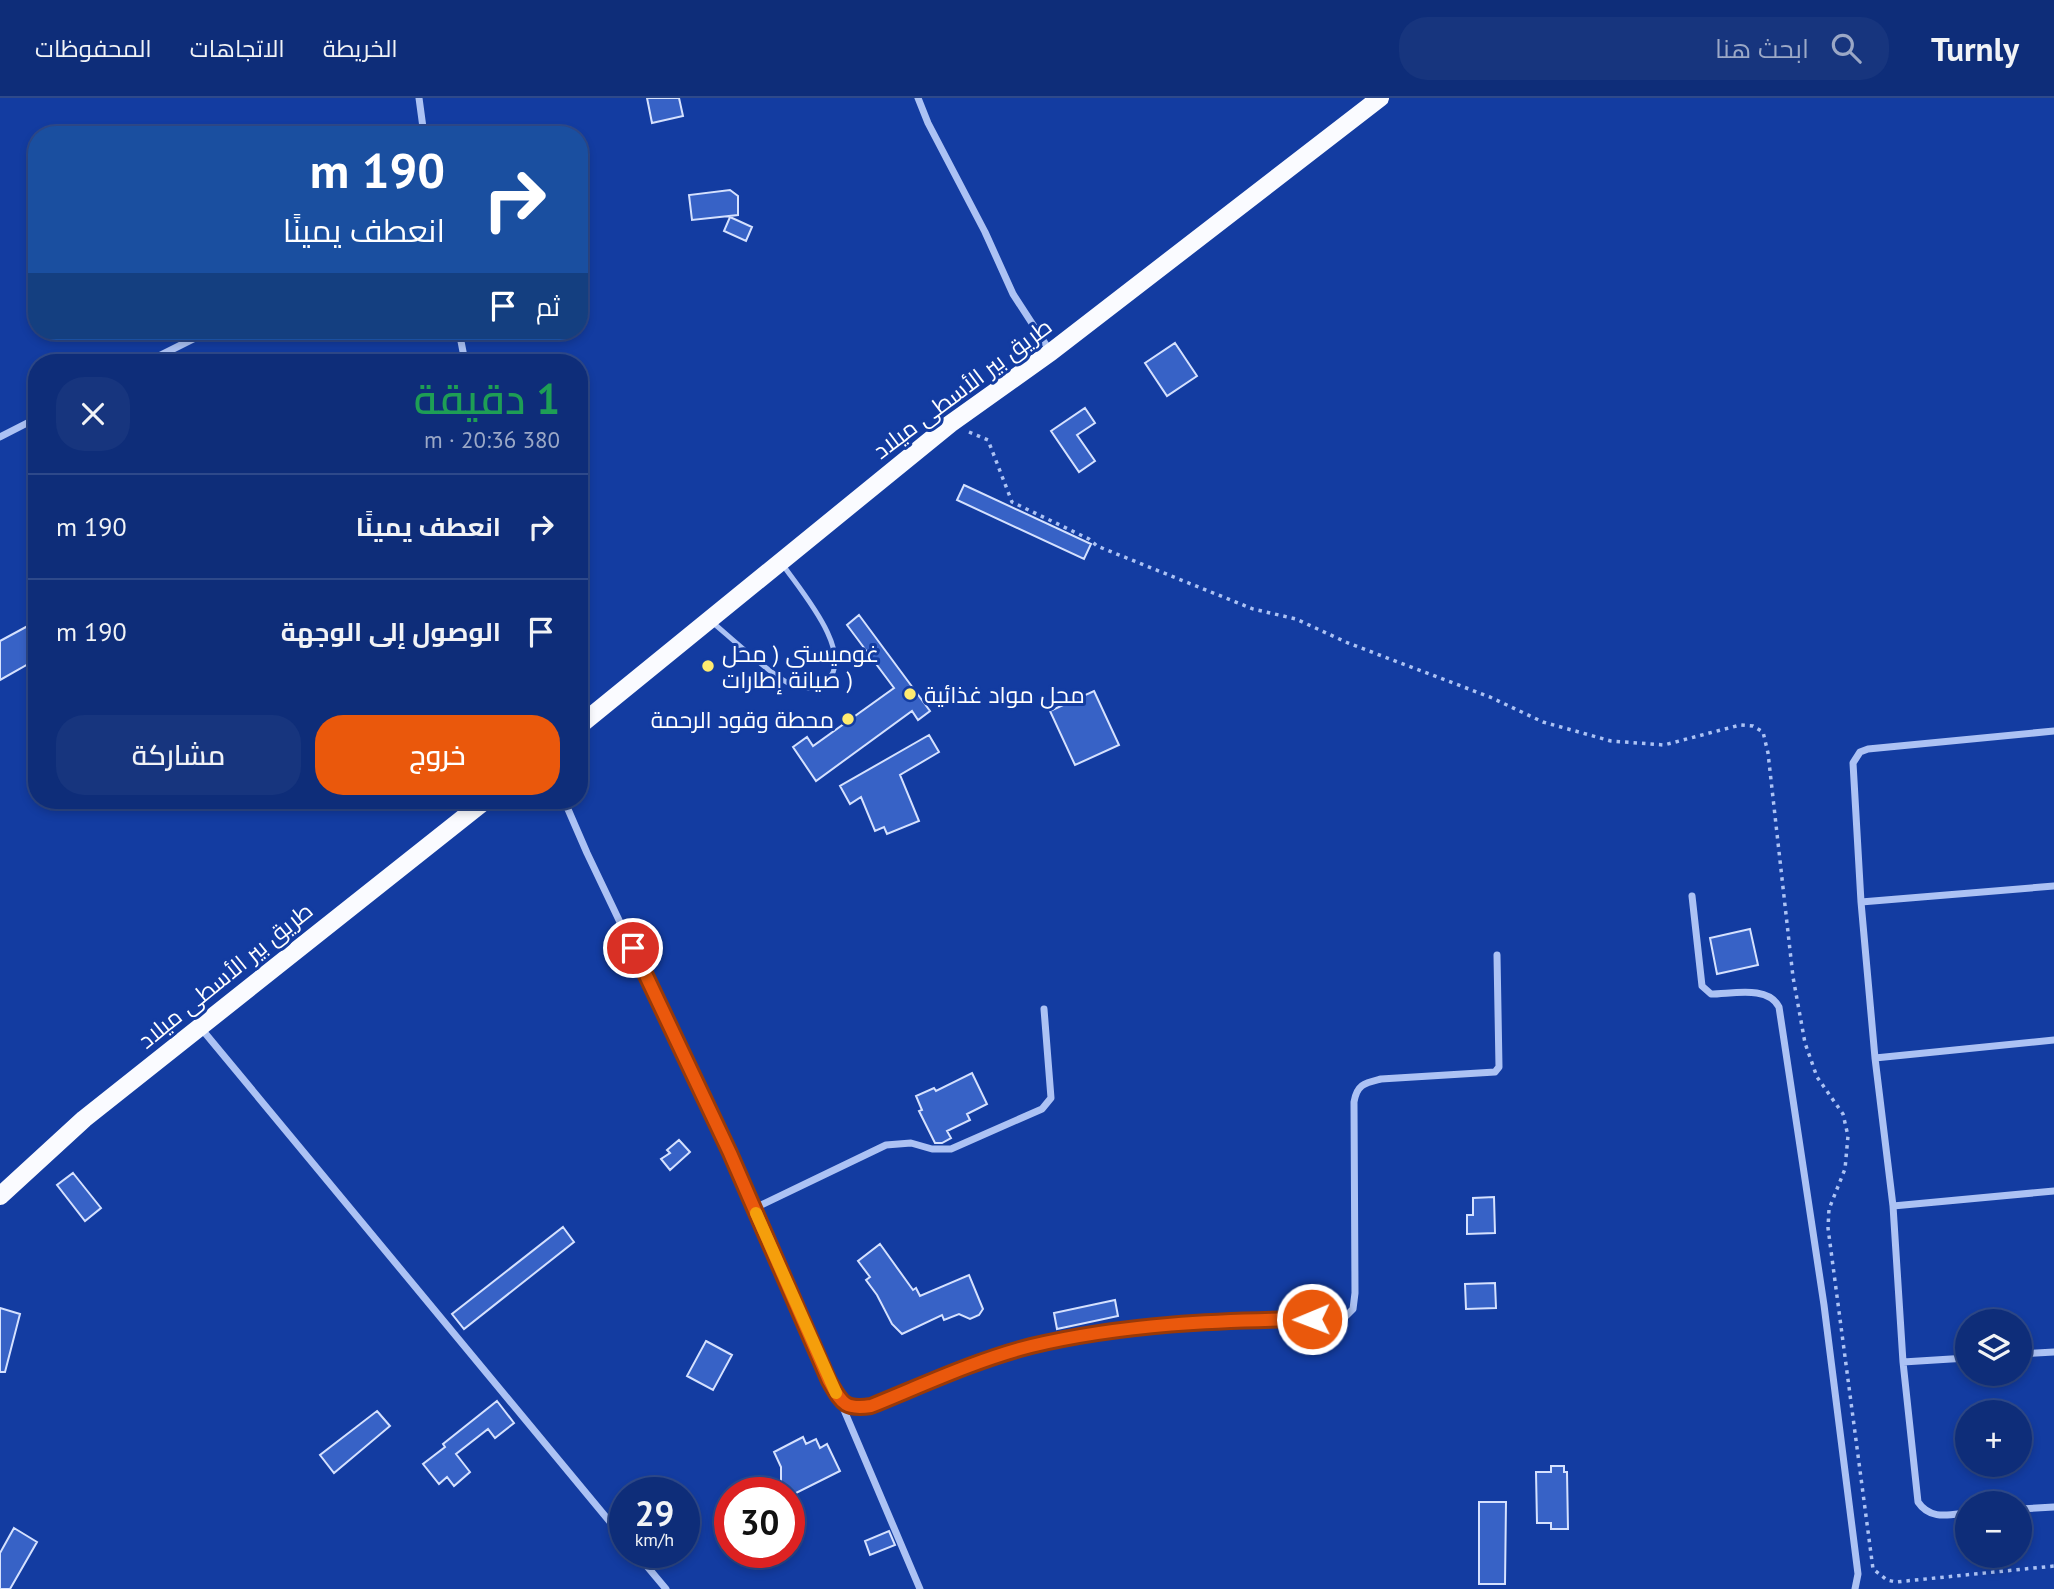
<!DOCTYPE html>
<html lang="ar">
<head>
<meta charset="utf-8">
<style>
  :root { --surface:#0e2d79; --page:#17357e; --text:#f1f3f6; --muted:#9ba8c6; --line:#2e498a; --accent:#ea580c }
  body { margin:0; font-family:"PT Sans",Cairo,sans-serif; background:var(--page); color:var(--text); direction:rtl; height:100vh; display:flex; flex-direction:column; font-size:26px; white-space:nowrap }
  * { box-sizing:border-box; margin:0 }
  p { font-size:23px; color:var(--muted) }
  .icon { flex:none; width:38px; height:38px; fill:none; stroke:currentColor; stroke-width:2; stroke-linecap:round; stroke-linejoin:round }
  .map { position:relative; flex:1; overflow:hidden; direction:ltr }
  .details { position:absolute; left:28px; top:256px; width:560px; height:455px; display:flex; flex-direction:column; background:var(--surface); border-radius:28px; box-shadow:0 4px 10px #0003,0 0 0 2px var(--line); direction:rtl }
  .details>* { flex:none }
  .guide { position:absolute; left:28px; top:28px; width:560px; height:214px; border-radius:28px; box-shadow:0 4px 10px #0003,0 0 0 2px var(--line); direction:rtl; background:#1a4fa0; color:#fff; overflow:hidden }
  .buttons { position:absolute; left:1955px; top:1211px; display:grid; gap:14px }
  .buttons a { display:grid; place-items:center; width:77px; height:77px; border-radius:50%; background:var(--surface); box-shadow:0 4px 10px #0003,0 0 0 2px var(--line); font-size:35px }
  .speed { position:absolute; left:609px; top:1379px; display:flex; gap:14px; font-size:35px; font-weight:700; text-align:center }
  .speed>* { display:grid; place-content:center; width:91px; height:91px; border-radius:50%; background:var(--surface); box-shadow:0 4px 10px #0003,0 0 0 2px var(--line); line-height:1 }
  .speed small { font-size:18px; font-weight:400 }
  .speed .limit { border:10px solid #d22; background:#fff; color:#111 }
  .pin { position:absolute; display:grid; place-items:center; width:60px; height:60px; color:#fff; margin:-30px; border:4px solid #fff; border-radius:50%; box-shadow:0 2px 7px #0007 }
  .me { position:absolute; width:77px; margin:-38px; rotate:269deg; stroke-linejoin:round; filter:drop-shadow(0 0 5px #0008) }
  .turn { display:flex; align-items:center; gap:24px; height:147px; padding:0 28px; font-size:32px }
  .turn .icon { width:91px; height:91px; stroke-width:2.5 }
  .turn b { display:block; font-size:49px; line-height:60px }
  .then { display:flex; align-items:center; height:66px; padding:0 28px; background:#0003; gap:14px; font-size:26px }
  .round { display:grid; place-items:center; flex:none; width:74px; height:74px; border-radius:28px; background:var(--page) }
  .head { display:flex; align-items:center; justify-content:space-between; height:119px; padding:0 28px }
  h1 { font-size:42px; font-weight:600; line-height:52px; color:#1e9e55 }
  .button { display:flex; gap:14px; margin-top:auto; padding:14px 28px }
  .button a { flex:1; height:80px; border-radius:28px; background:var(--accent); color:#fff; font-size:28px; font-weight:600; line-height:80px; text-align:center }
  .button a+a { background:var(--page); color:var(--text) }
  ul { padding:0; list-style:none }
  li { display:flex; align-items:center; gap:21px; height:105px; padding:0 28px; border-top:2px solid var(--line) }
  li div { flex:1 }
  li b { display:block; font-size:26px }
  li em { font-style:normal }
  header { display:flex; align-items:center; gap:42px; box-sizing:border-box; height:98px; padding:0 35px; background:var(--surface); border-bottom:2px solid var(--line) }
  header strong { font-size:33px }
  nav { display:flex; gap:38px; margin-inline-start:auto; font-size:24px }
  .search { width:490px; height:63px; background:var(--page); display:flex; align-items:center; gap:18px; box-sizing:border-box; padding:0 24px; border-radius:28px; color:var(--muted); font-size:26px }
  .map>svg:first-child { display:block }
</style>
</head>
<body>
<header>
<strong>Turnly</strong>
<div class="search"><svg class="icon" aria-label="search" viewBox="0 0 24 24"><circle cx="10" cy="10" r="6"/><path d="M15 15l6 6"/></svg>ابحث هنا</div>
<nav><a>الخريطة</a><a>الاتجاهات</a><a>المحفوظات</a></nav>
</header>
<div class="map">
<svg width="2054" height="1491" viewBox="0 0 2054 1491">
  <rect width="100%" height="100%" fill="#133ca1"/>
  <path fill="#3762c6" stroke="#d5e1fe" stroke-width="2" d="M647 0H679L683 18 652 25Z
    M730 92 738 98V117L692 122 689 97Z
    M730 119 752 129 746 143 724 133Z
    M1175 245 1197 278 1167 298 1145 265Z
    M1085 310 1095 325 1077 337 1095 363 1079 374 1051 333Z
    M964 387 1091 446 1084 461 957 402Z
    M859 517 930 613 918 622 912 613 816 683 793 649 807 639 813 648 894 590 847 527Z
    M37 523V561L0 582V543Z
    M1094 593 1119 647 1075 667 1050 613Z
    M929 637 939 654 900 677 919 723 887 736 884 729 875 733 861 699 850 706 840 688Z
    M1750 831 1758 867 1717 876 1710 840Z
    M972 975 987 1006 967 1016 970 1022 947 1033 951 1040 942 1045H935L919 1013 922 1012 916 998 934 990 936 993Z
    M679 1042 690 1054 670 1072 661 1061 670 1055 667 1052Z
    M73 1075 101 1110 85 1123 57 1087Z
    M1494 1099 1495 1135 1467 1136V1117H1473V1100Z
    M563 1129 574 1144 464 1231 452 1216Z
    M880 1146 913 1192 916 1190 920 1198 969 1177 983 1211 979 1217 970 1221 959 1216 944 1222 942 1217 902 1236 892 1226 877 1197 866 1182 870 1179 858 1163Z
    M1495 1185 1496 1210 1466 1211 1465 1186Z
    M1115 1202 1118 1218 1057 1231 1054 1215Z
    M0 1210 20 1216 5 1274H0Z
    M706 1243 732 1257 713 1292 687 1278Z
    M497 1303 514 1325 495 1340 488 1331 456 1356 470 1374 454 1388 447 1379 439 1386 423 1366 445 1349 443 1346Z
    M377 1313 390 1328 334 1375 320 1357Z
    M803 1339 806 1346 816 1341 820 1350 827 1346 840 1373 796 1395H784L781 1389V1369L774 1354Z
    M1551 1368H1564V1374H1567L1568 1431H1551V1425H1537L1536 1374H1551Z
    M1479 1404H1506L1505 1486H1479Z
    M14 1430 37 1444 10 1491H0V1455Z
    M889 1433 895 1447 870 1457 865 1443Z"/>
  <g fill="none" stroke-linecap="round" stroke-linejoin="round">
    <path stroke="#acc2f4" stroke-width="3.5" stroke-dasharray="3.5 5" stroke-linecap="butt" d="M969 334 988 342 1012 404 1089 441 1097 448 1253 511 1296 521 1348 545 1490 599 1543 624 1611 643 1664 647 1740 627 1753 628 1763 634 1768 655 1793 879 1805 945 1817 979 1843 1016 1848 1038 1845 1071 1829 1111 1828 1130 1873 1471 1887 1482 1896 1484 2054 1468"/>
    <path stroke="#acc2f4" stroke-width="5" d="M712 524C729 538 778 584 797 589 806 592 819 590 827 583 856 556 800 492 783 467"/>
    <path stroke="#acc2f4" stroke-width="7" d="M419 0 424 37
      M918 0 928 25 985 134 1013 196 1050 253
      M275 32 277 37
      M459 233 465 264
      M147 264 209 233
      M0 339 37 320
      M564 702 587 755 730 1055 829 1283C842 1305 844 1312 871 1308L986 1261 1031 1249 1119 1231 1272 1222 1332 1221 1346 1218 1353 1211 1355 1195 1354 1004C1357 986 1365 985 1381 981L1495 974 1499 969 1497 857
      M1692 798 1702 888 1711 896C1732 896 1768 887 1779 909L1824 1207 1858 1476 1855 1491
      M1861 804 2054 788
      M200 929 625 1442
      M1875 960 2054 942
      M1893 1108 2054 1093
      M755 1110 886 1047 911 1045 932 1051H951L1042 1011 1051 1000 1044 911
      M2020 1256 2054 1254
      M1967 1260 1903 1264 1918 1404C1930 1422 1948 1417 1967 1415
      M1903 1264 1893 1108 1875 960 1861 804 1853 665 1860 654 1868 651 2054 633
      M841 1305 920 1491
      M2020 1411 2054 1409
      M635 1454 666 1491"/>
    <path stroke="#fafbff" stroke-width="18" d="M579 628 950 326 1051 254 1380 0
      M0 1098 84 1021 486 702"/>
  </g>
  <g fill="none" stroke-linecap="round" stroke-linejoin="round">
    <defs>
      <path id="route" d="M633 850 730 1055 829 1283C842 1305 844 1312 871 1308 923 1287 976 1262 1031 1248 1123 1226 1218 1222 1312 1221"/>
    </defs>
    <use href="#route" stroke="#983908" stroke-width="18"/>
    <use href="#route" stroke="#ea580c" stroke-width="12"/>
    <path stroke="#f59e0b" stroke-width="12" d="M756 1115 836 1295"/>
  </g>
  <g fill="#ffeb70" stroke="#133ca1" stroke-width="2.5">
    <circle cx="708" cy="568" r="7"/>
    <circle cx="910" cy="596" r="7"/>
    <circle cx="848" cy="621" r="7"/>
  </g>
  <g text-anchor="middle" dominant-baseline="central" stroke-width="6" stroke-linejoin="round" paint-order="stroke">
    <g font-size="23" fill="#fff" stroke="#133ca1">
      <text transform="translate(962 290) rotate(-37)">طريق بير الأسطى ميلاد</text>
      <text transform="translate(225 877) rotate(-39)">طريق بير الأسطى ميلاد</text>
    </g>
    <g font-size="23" fill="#fff" stroke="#133ca1" text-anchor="start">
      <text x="722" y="555">غوميستي ( محل<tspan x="722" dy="26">صيانة إطارات )</tspan></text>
      <text x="924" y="596">محل مواد غذائية</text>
      <text x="834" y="621" text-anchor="end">محطة وقود الرحمة</text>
    </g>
  </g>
</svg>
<div class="buttons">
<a><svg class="icon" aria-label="layers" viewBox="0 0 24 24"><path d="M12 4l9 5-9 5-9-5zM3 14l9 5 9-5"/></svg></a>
<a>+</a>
<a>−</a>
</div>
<div class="speed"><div>29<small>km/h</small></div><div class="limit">30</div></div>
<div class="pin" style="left:633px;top:850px;background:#d93025"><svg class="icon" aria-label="arrive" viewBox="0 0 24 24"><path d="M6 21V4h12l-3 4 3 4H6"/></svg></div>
<svg class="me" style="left:1312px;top:1221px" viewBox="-20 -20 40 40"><circle r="17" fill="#ea580c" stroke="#fff" stroke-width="3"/><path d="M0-11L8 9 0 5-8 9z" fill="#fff"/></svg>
<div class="guide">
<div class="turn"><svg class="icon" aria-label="right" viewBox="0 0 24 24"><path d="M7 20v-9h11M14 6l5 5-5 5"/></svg><div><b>190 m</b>انعطف يمينًا</div></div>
<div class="then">ثم<svg class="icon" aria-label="arrive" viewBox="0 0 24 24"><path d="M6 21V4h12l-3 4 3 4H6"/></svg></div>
</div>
<section class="details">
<div class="head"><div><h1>1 دقيقة</h1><p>380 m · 20:36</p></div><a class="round"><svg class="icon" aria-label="close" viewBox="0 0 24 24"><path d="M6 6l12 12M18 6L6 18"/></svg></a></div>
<ul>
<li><svg class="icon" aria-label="right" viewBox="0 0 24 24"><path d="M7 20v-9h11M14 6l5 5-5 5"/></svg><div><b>انعطف يمينًا</b></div><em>190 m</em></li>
<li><svg class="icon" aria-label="arrive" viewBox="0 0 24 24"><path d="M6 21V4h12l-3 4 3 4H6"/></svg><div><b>الوصول إلى الوجهة</b></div><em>190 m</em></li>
</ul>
<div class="button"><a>خروج</a><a>مشاركة</a></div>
</section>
</div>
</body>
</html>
